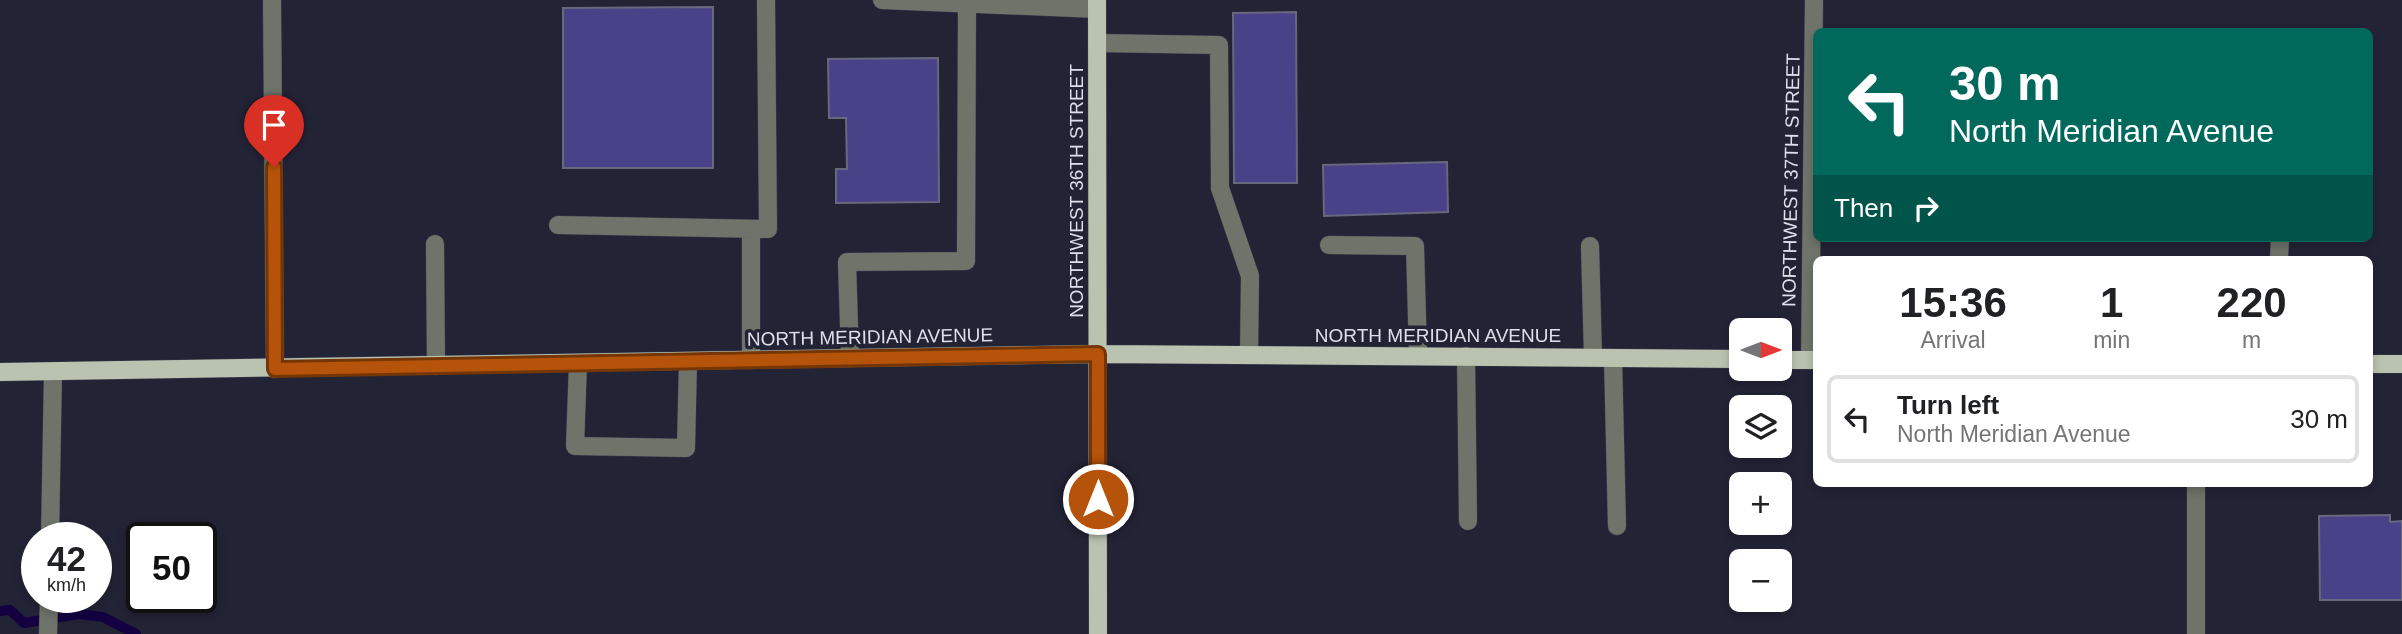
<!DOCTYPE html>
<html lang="en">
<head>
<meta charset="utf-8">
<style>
  :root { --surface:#fff; --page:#f6f6f6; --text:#202124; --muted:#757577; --line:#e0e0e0 }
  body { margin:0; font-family:Arial,sans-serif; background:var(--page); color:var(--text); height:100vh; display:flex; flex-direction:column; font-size:26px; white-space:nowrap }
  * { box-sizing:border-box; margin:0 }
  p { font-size:23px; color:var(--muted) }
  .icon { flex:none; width:38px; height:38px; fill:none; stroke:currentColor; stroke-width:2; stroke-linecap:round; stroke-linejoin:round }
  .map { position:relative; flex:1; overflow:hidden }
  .drawer { position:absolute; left:1813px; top:256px; width:560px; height:231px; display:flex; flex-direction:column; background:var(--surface); border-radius:10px; box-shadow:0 4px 10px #0003 }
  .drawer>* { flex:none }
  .guide { position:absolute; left:1813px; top:28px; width:560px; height:214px; border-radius:10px; box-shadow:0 4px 10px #0003; background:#00695c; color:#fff; overflow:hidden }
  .needle { width:46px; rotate:90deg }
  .controls { position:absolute; left:1729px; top:318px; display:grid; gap:14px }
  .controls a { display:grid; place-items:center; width:63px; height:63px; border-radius:10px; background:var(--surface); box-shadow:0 4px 10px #0003; font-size:35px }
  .speed { position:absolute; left:21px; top:522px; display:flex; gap:14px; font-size:35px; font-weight:700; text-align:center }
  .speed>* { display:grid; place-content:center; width:91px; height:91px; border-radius:50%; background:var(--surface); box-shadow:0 4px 10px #0003; line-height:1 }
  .speed small { font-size:18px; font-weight:400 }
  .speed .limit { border:4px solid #111; border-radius:10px; background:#fff; color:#111 }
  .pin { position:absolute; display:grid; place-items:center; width:60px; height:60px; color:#fff; margin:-72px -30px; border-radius:50% 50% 50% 0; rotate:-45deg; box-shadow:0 0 7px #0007 }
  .pin .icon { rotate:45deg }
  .me { position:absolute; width:77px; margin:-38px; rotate:0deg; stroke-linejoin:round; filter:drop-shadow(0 0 5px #0008) }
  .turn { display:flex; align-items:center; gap:24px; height:147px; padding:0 21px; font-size:32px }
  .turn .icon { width:91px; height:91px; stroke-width:2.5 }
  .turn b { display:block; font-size:49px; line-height:60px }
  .then { display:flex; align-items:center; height:66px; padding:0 21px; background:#0003; gap:14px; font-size:26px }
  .eta { display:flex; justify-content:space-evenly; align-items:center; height:119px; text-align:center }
  .eta b { font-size:42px; font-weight:800; line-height:49px }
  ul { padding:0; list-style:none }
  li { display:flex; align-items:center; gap:21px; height:88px; margin:0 14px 10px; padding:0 7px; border:4px solid var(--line); border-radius:10px }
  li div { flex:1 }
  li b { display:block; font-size:26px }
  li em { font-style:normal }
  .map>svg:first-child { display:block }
</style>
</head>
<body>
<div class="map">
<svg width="2402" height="634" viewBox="0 0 2402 634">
  <rect width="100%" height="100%" fill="#232336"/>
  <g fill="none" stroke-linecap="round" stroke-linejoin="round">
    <path stroke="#120041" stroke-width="10" d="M0 611 10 610 24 623 78 614 103 617 136 634"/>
  </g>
  <path fill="#484288" stroke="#67677d" stroke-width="2" d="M713 7V168H563V8Z
    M1296 12 1297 183H1234L1233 13Z
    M938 58 939 202 836 203V169H847L846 118H829L828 59Z
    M1447 162 1448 212 1324 216 1323 165Z
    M2390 515V522L2402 521V600H2320L2319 516Z"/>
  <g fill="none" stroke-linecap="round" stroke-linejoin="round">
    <defs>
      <path id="minor" d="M272 0 275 369
        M882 0 1097 9
        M1097 43 1219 45 1220 188 1250 276 1249 355
        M558 225 768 229 766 0
        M751 229V360
        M435 244 436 366
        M1329 245 1415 246 1418 355
        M1590 246 1593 357
        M2279 259 2280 238
        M1466 356 1468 521
        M850 358 847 262 966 261 967 4
        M1613 358 1617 526
        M1810 360 1814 0
        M578 363 575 446 686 448 688 361
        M2196 483V634
        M50 537 53 372
        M48 634 49 597"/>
      <path id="major" d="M1097 0 1098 634
        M1780 360H1816
        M2370 364H2402
        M0 372 1098 354 1741 359"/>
    </defs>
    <use href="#minor" stroke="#3d3d4f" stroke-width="19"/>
    <use href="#major" stroke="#3d3d4f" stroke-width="19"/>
    <use href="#minor" stroke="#6f746a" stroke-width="18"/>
    <use href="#major" stroke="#b9c3af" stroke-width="18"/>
  </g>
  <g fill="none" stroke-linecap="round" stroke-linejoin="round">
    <defs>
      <path id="route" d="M274 167 275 369 1098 354V499"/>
    </defs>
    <use href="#route" stroke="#753606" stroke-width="18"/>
    <use href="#route" stroke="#b45309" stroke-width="12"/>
  </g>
  <g text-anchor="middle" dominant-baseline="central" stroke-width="7" stroke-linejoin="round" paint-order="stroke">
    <g font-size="19" fill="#dfdfec" stroke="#232336">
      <text transform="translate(1791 180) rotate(-89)">NORTHWEST 37TH STREET</text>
      <text transform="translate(1076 191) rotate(-90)">NORTHWEST 36TH STREET</text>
      <text x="1438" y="335">NORTH MERIDIAN AVENUE</text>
      <text transform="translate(870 337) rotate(-1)">NORTH MERIDIAN AVENUE</text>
    </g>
  </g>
</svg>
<div class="controls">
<a><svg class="needle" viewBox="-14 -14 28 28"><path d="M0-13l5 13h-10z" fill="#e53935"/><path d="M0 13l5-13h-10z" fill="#757577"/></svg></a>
<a><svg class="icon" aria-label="layers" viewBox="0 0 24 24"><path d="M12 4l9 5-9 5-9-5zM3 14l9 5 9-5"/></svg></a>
<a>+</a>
<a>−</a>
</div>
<div class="speed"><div>42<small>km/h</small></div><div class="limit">50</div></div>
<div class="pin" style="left:274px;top:167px;background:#d93025"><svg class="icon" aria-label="arrive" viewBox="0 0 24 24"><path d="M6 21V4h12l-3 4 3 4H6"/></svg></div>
<svg class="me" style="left:1098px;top:499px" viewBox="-20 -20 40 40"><circle r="17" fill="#b45309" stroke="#fff" stroke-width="3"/><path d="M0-11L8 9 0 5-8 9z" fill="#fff"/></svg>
<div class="guide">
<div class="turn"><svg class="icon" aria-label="left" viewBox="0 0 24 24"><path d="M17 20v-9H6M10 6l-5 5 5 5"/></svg><div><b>30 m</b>North Meridian Avenue</div></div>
<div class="then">Then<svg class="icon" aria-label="right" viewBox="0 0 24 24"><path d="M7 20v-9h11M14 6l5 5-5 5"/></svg></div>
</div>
<section class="drawer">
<div class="eta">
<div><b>15:36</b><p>Arrival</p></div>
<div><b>1</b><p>min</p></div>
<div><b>220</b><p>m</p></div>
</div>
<ul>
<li><svg class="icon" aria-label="left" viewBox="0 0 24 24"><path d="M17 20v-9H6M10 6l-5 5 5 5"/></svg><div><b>Turn left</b><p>North Meridian Avenue</p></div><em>30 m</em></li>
</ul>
</section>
</div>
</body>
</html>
